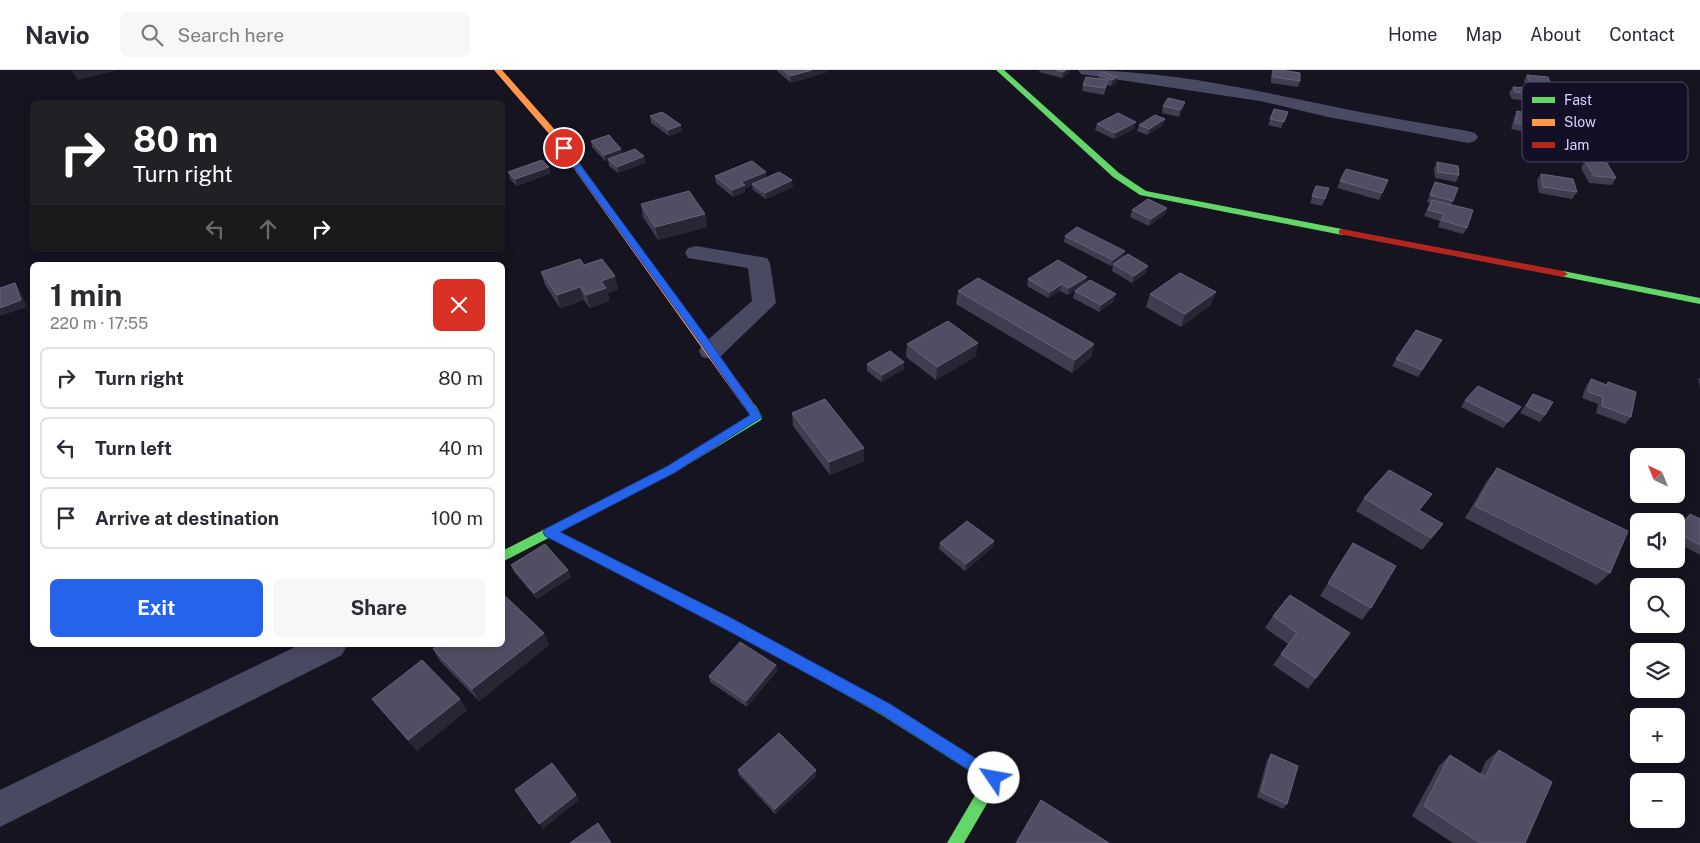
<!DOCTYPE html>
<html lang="en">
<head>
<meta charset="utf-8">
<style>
  :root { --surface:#fff; --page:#f7f7f7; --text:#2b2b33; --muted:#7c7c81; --line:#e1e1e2; --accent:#2563eb }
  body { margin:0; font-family:"Public Sans",sans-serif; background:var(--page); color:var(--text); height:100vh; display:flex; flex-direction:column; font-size:19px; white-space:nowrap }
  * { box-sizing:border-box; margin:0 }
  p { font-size:16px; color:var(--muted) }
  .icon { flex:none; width:28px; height:28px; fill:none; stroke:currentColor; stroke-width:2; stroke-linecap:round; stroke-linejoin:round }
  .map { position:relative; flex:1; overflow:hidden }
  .drawer { position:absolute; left:30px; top:192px; width:475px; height:385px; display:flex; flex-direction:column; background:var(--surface); border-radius:8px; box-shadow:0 2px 12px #0003 }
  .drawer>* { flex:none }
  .hud { position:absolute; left:30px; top:30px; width:475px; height:152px; border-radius:8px; box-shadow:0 2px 12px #0003; background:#202124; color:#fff; overflow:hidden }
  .needle { width:32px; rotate:317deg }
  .controls { position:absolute; left:1630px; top:378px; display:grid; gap:10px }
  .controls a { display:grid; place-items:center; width:55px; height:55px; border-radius:8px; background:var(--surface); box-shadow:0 2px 12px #0003; font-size:25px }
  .pin { position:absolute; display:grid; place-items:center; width:42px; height:42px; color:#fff; margin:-21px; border:2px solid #fff; border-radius:50%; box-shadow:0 1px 5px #0007 }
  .me { position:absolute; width:55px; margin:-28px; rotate:303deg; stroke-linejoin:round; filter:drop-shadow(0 0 4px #0008) }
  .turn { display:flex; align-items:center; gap:18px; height:105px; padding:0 20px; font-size:22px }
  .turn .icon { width:65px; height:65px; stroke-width:2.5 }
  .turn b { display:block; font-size:35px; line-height:42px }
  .lanes { display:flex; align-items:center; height:48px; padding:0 20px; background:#0003; justify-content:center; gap:25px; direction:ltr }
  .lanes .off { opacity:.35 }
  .round { display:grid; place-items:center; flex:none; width:52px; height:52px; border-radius:8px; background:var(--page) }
  .headline { display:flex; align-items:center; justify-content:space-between; height:85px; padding:0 20px }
  h1 { font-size:30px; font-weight:700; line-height:38px }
  .button { display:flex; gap:10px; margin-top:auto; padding:10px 20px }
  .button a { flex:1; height:58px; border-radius:8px; background:var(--accent); color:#fff; font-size:20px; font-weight:700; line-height:58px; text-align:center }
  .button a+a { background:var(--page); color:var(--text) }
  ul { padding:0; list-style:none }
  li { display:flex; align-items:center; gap:15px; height:62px; margin:0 10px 8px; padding:0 10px; border:2px solid var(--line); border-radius:8px }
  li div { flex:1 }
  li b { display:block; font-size:19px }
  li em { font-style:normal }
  header { display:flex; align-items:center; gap:30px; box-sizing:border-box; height:70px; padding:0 25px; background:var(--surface); border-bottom:1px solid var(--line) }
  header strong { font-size:24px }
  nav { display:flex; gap:28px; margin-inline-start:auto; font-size:18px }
  .search { width:350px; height:45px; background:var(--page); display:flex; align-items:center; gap:12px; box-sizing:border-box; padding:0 18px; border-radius:8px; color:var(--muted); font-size:19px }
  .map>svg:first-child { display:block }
</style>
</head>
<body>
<header>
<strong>Navio</strong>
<div class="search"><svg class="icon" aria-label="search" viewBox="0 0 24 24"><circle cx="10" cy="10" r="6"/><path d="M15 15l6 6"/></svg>Search here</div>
<nav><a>Home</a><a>Map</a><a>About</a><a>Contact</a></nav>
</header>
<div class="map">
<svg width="1700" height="773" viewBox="0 0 1700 773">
  <rect width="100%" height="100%" fill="#161421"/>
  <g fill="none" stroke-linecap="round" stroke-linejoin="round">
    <path fill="#4a4962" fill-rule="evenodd" d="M1078 0C1162 0 1245 18 1326 35 1373 45 1421 53 1468 61L1475 63 1478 67 1475 71 1468 73 1328 47 1260 31 1087 5 1081 4Z
      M696 176 767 188 770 193 776 233 720 287 711 289 702 287 699 281 702 275 752 231 748 198 688 188 685 183 688 178Z
      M299 575H347L342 585 0 757V720Z"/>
    <path fill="#63d668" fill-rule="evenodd" d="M996 0H1004L1119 103 1146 121 1342 159 1346 162 1342 165 1140 125 1113 107Z
      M1563 201 1700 228V234L1560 206V202Z
      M748 330C755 332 759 341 762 347L761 350 674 403 502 492V481L666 397 751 346 743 334Z
      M812 593 890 634 999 703 1001 708 999 713 964 773H947L984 710 880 644 807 603 805 599 807 595Z"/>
    <path fill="#ff974d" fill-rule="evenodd" d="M494 0H502L556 61 752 331 753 334 752 337H744L550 65Z
      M549 457 733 549 817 595 819 599 817 603 812 605 807 603 723 557 545 465 543 462 545 459Z"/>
    <path fill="#b3261e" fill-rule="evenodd" d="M1342 159 1563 201 1568 204 1563 207 1339 164V160Z"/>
  </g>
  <path fill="#403d50" d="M777 0H827V2L791 13 777 1Z
    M1040 0H1070V2L1062 8 1039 2Z
    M1273 0 1300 11 1298 17 1271 13V5Z
    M1099 5 1117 7 1116 13 1111 16 1107 15 1104 25 1082 21 1083 15 1098 9Z
    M1527 5 1551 15 1547 21 1539 20 1542 25 1538 32 1512 29 1509 23 1513 17 1527 18 1524 11Z
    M1185 32 1183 38 1179 47 1162 43 1163 36Z
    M1274 39 1288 42 1281 58 1268 55Z
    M1517 41 1554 62 1550 68 1511 59 1514 48Z
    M650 46 682 61 669 66 651 53Z
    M1097 54 1134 59 1114 69 1095 60Z
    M1139 55H1163L1147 65 1137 61Z
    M591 71 622 84 644 86 645 93 618 103 609 96 608 90 605 91 592 77Z
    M1585 91 1616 108 1612 115 1589 113 1581 98Z
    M1437 92 1459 105 1456 112 1435 108 1434 99Z
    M1346 99 1388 110 1379 130 1337 118Z
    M508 102 551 103 517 116 510 109Z
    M1541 104 1577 122 1572 129 1539 123 1537 110Z
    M715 106 766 107 793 117 766 129 753 120 752 115 745 118V122L733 127 716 113Z
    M1435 112 1453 131 1451 135 1467 158 1463 164 1438 157 1440 151 1424 146 1430 133 1427 132Z
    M1316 116 1325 129 1322 136 1310 133Z
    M641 134 705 144 707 157 658 170 643 147Z
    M1167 138 1165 144 1149 156 1130 147 1132 140Z
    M1065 166 1125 181 1123 187 1118 191 1146 203 1132 213 1112 201 1113 195 1111 196 1064 172Z
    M584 195 618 219 608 223 609 231 590 238 584 230 560 238 545 215 541 202Z
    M1028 209 1085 214 1114 231 1099 242 1073 228 1075 221 1084 214 1068 225 1060 221 1048 228 1027 216Z
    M958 221 1094 274 1091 287 1072 303 956 234Z
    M1150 224 1211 235 1181 257 1146 237Z
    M1442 270 1418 307 1392 296 1396 289Z
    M907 274 976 286 936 310 906 287Z
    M867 294 904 299 881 312 867 301Z
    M1700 308V318L1698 309Z
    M1591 309 1606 315 1608 312 1631 347 1625 354 1596 343 1598 334 1582 328 1586 316Z
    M1533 324 1545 345 1540 352 1520 343Z
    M1465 330 1521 337 1503 358 1461 337Z
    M792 343 864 378V391L830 405 793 356Z
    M1497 398 1610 503 1597 515 1465 448 1487 411Z
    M1364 428 1420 441 1443 454 1422 480 1356 441Z
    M1690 444 1700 449V485L1676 472V461L1683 450Z
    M994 471 992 478 965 501 939 479 940 473Z
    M1345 485 1371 538 1362 550 1320 526Z
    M511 495 568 500 571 507 537 529 514 502Z
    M1273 546 1350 563 1308 619 1273 595 1288 574 1265 558Z
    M544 563 549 575 479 631 440 591 433 579Z
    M776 595 777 601 747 637 710 612 709 606Z
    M372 629 467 640 417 681Z
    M1499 680 1525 773H1453L1412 746 1439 696 1450 685 1480 704 1486 691Z
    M1271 684 1287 734 1283 739 1257 727 1267 690Z
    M738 700 816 706 775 744 739 705Z"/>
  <path fill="#282635" d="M71 0H118L78 10Z
    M812 0H827V2L791 13 790 6Z
    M1066 0H1070V2L1062 8 1063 2Z
    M1117 7 1116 13 1111 16 1112 10Z
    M1185 32 1183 38 1179 47 1180 40Z
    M1165 49 1163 55 1147 65 1149 59Z
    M1136 52 1134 59 1114 69 1115 63Z
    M681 55 682 61 669 66 668 60Z
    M621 79 623 85 605 91 604 85Z
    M644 86 645 93 618 103 617 97Z
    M549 97 551 103 517 116 515 109Z
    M766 102V109L745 118V122L733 127 732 120 741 112Z
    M792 110 793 117 766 129 765 123Z
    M1167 138 1165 144 1149 156 1151 149Z
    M705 144 707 157 658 170 655 157Z
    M1125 181 1123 187 1111 196 1113 190Z
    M1148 196 1146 203 1132 213 1134 206Z
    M615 206 618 219 608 223 609 231 590 238 586 225 601 211Z
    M1087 207 1085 214 1068 225 1069 218Z
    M15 213 20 220 27 237 0 246V238Z
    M1062 214 1060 221 1048 228 1050 222Z
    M580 217 584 230 560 238 557 225Z
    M1216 222 1211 235 1181 257 1185 244Z
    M1116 224 1114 231 1099 242 1101 235Z
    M978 273 976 286 936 310 937 297Z
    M1094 274 1091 287 1072 303 1075 290Z
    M904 292V299L881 312 882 305Z
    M864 378V391L830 405 829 392Z
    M994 471 992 478 965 501 966 494Z
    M568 500 571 507 537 529 534 523Z
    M544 563 549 575 479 631 472 619Z
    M776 595 777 601 747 637 746 631Z
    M460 629 467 640 417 681 408 670Z
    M816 700V706L775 744V739Z
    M576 725 579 730 543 759 539 754Z"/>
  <path fill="#504e63" stroke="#66637b" d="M783 0H812L790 6Z
    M1056 0H1066L1063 2Z
    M1273 0H1281L1300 3V11L1273 7Z
    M1103 2 1117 7 1112 10 1099 5Z
    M1527 5 1548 7 1551 15 1530 12Z
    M1086 7 1108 10 1105 18 1083 15Z
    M1513 17 1539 19 1542 25 1515 22Z
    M1168 28 1185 32 1180 40 1163 36Z
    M1274 39 1288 42 1284 52 1270 49Z
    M1517 41 1555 50 1554 62 1515 53Z
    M662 42 681 55 668 60 650 46Z
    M1118 43 1136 52 1115 63 1097 54Z
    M1155 45 1165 49 1149 59 1139 55Z
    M609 65 621 79 604 85 591 71Z
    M635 79 644 86 617 97 608 89Z
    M542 90 549 97 515 109 508 102Z
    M752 91 766 102 741 112 745 115 732 120 715 106Z
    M1585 91 1607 93 1616 108 1594 106Z
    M1437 92 1458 96 1459 105 1438 102Z
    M1346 99 1388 110 1382 123 1340 111Z
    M779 102 792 110 765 123 752 114Z
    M1541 104 1573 109 1577 122 1543 117Z
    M1435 112 1458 118 1453 131 1430 125Z
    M1316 116 1329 118 1325 129 1312 126Z
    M689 121 705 144 655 157 641 134Z
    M1148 129 1167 138 1151 149 1132 140Z
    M1432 130 1473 140 1467 158 1441 150 1444 144 1428 140Z
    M1077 157 1125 181 1113 190 1065 166Z
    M1128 184 1148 196 1134 206 1113 194Z
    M580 189 584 195 602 189 615 206 601 211 606 218 586 225 580 217 557 225 541 202Z
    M1058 190 1087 207 1069 218 1062 214 1050 222 1028 209Z
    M1180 203 1216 222 1185 244 1150 224Z
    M978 208 1094 274 1075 290 958 221Z
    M1090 210 1116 224 1101 235 1075 221Z
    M15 213 21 230 0 238V218Z
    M948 251 978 273 937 297 907 274Z
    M1416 260 1442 270 1422 300 1396 289Z
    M890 281 904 292 882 305 867 294Z
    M1591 309 1607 315 1608 312 1636 322 1631 347 1602 336 1603 327 1588 322Z
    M1478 316 1521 337 1508 352 1465 330Z
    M1533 324 1553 332 1545 345 1526 336Z
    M825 329 864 378 829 392 792 343Z
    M1497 398 1628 461 1610 503 1475 436Z
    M1389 400 1432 424 1419 440 1443 454 1431 468 1364 428Z
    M1690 444 1700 449V475L1678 463Z
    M967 451 994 471 966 494 940 473Z
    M1353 473 1396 496 1371 538 1328 513Z
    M545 474 568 500 534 523 511 495Z
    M504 525 544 563 472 619 433 579 438 575H502V526Z
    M1290 525 1350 563 1316 608 1281 584 1297 563 1273 546Z
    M740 572 776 595 746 631 709 606Z
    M422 590 460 629 408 670 372 629Z
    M779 663 816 700 775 739 738 700Z
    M1499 680 1552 712 1525 773H1480L1424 736 1450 685 1485 707Z
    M1271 684 1298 696 1287 734 1261 722Z
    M552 693 576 725 539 754 515 720Z
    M1041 730 1109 773H1016Z
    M598 753 611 773H570Z"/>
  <path fill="#2563eb" stroke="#184099" d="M564 76 567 77 708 269 762 347 674 403 560 462 733 549 890 634 999 703 1001 708 999 713 994 716 989 713 880 643 723 558 545 466 543 462 545 459 666 397 750 345 701 274 560 78Z"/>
  <rect x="1522" y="12" width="166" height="80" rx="8" fill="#130f26" stroke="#4e4a67" stroke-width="1"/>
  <rect x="1532" y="27" width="23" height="6" fill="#63d668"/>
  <rect x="1532" y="49" width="23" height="7" fill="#ff974d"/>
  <rect x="1532" y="72" width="23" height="6" fill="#b3261e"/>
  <g font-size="14" fill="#d9d4ff">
    <text x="1564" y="35">Fast</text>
    <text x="1564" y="57">Slow</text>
    <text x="1564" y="80">Jam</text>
  </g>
</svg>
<div class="controls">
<a><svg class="needle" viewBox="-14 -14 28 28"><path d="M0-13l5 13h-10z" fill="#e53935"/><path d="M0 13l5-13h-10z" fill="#7c7c81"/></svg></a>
<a><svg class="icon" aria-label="sound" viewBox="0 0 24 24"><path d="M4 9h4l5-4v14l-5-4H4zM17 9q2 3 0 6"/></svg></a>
<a><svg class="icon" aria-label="search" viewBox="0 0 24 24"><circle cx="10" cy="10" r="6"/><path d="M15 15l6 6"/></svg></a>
<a><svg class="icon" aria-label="layers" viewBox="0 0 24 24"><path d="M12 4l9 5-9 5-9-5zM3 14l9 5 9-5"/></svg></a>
<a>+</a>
<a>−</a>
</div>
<div class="pin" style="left:564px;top:78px;background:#d93025"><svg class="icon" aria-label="arrive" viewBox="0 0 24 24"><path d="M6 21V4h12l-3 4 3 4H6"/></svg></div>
<svg class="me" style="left:994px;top:708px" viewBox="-20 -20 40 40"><circle r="19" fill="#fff"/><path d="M0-13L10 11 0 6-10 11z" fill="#2563eb"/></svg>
<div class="hud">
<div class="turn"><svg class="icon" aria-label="right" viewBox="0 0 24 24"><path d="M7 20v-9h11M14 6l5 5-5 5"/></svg><div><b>80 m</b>Turn right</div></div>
<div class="lanes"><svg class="icon off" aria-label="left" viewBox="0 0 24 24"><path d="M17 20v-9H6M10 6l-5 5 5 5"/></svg><svg class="icon off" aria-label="ahead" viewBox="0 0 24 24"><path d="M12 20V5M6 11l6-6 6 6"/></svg><svg class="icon" aria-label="right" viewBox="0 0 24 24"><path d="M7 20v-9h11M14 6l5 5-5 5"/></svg></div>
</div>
<section class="drawer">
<div class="headline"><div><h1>1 min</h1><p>220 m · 17:55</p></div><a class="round" style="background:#d93025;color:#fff"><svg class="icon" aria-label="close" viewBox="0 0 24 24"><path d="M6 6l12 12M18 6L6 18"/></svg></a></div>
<ul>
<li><svg class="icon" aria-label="right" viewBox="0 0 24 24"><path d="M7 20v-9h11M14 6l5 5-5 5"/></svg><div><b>Turn right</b></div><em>80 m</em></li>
<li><svg class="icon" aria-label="left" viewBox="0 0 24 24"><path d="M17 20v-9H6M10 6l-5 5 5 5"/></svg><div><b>Turn left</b></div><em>40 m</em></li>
<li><svg class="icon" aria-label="arrive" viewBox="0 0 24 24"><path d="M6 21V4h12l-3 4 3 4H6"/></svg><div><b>Arrive at destination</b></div><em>100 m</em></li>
</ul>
<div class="button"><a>Exit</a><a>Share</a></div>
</section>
</div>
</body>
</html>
